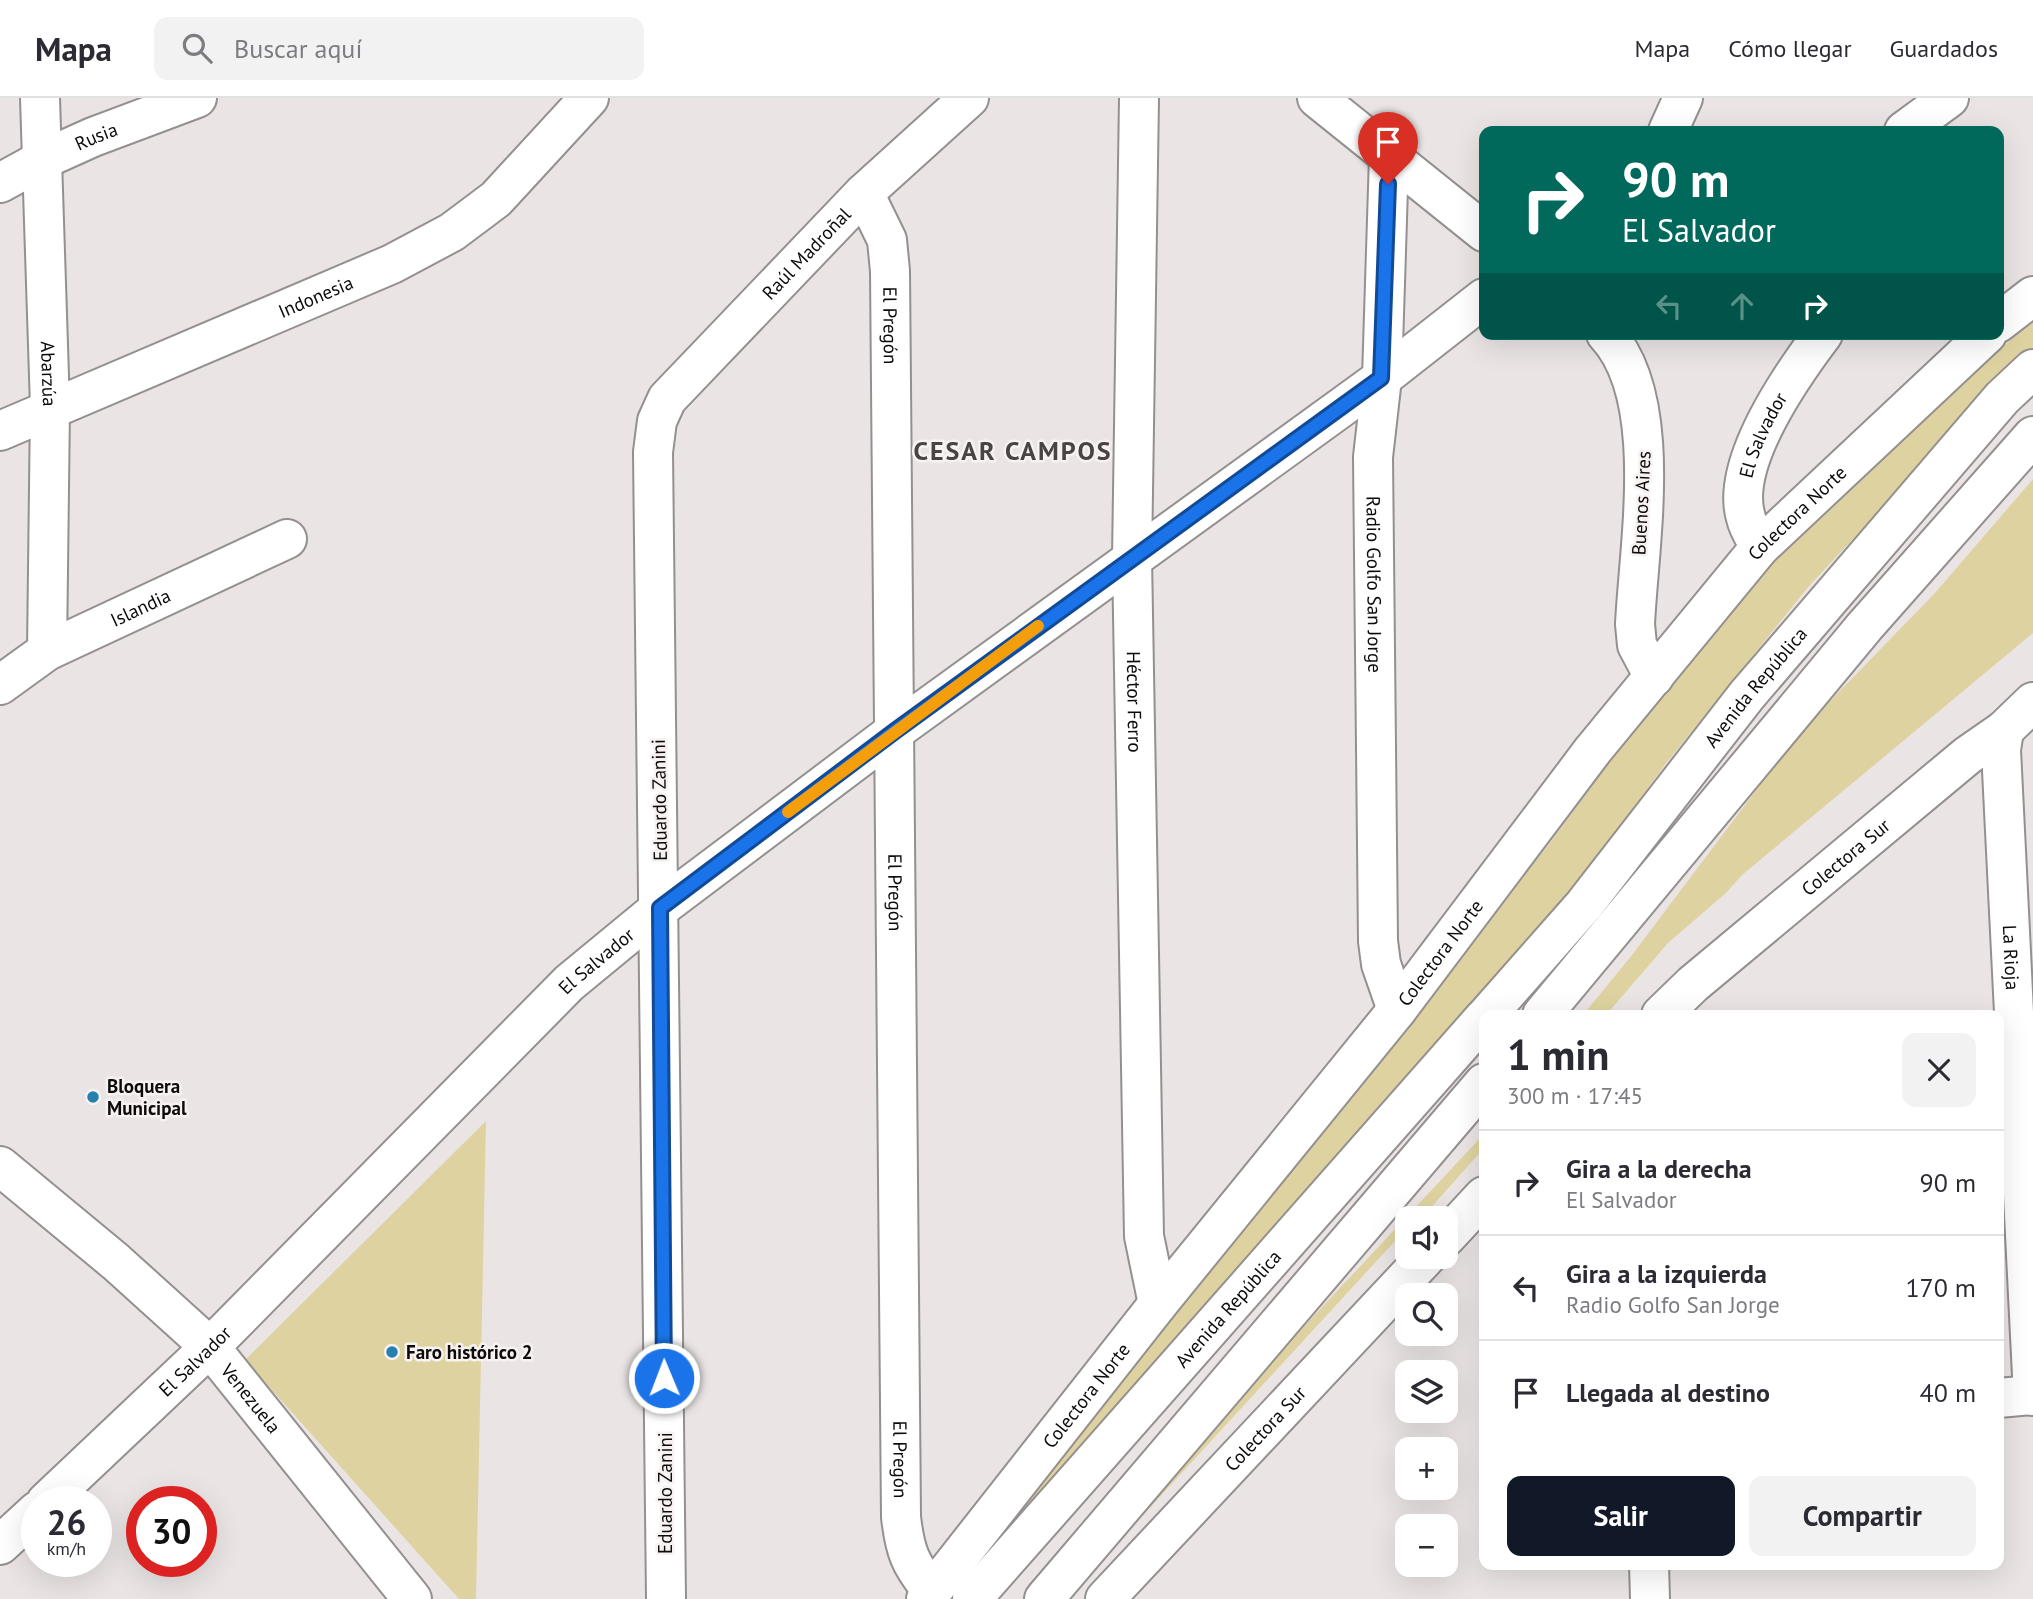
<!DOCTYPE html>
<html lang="es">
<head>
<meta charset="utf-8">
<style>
  :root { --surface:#fff; --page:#f2f2f3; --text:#2b2b33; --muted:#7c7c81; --line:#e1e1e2; --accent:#111827 }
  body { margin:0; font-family:"PT Sans",sans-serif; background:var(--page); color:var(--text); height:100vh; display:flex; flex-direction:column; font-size:26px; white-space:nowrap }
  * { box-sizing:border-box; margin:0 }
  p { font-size:23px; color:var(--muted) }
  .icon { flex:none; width:38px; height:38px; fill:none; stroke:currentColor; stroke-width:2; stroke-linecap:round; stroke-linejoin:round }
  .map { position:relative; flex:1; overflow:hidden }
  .side { position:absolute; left:1479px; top:912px; width:525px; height:560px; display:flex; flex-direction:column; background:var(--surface); border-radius:14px; box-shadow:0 7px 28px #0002 }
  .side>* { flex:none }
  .banner { position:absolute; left:1479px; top:28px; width:525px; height:214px; border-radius:14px; box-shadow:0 7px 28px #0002; background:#00695c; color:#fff; overflow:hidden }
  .fabs { position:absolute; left:1395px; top:1108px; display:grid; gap:14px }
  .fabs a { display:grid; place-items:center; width:63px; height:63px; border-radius:14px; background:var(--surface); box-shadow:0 7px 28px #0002; font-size:35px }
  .speed { position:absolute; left:21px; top:1388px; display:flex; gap:14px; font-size:35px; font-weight:700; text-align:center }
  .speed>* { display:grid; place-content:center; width:91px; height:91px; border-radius:50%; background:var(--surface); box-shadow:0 7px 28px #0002; line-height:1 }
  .speed small { font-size:18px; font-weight:400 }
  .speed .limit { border:10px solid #d22; background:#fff; color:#111 }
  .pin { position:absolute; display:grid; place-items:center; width:60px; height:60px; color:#fff; margin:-72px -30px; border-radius:50% 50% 50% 0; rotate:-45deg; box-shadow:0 0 7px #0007 }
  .pin .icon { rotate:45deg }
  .me { position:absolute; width:77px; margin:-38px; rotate:359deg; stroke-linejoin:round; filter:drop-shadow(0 0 5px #0008) }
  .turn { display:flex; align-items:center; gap:24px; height:147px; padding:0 28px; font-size:32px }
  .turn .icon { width:91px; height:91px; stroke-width:2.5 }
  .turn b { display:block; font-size:49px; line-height:60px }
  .lanes { display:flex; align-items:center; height:66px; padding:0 28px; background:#0003; justify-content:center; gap:35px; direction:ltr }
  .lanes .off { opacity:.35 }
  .round { display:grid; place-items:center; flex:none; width:74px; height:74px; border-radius:14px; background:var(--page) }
  .headline { display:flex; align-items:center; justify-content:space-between; height:119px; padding:0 28px }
  h1 { font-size:42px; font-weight:800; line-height:52px }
  .button { display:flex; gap:14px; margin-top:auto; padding:14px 28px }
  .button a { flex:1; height:80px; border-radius:14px; background:var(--accent); color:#fff; font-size:28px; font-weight:800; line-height:80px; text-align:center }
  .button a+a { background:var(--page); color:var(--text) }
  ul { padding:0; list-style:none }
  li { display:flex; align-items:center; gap:21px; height:105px; padding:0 28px; border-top:2px solid var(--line) }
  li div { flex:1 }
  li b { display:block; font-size:26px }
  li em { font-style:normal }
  header { display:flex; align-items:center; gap:42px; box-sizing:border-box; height:98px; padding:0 35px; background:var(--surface); border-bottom:2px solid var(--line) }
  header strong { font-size:33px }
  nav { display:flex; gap:38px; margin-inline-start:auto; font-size:24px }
  .search { width:490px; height:63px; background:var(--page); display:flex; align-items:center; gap:18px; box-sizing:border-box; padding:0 24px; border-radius:14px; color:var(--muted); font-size:26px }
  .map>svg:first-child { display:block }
</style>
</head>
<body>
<header>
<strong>Mapa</strong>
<div class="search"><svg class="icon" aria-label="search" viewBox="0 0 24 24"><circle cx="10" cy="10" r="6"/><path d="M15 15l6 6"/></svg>Buscar aquí</div>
<nav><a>Mapa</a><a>Cómo llegar</a><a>Guardados</a></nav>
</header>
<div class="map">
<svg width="2033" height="1501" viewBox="0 0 2033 1501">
  <rect width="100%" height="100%" fill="#eae5e4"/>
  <path fill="#ded3a0" d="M2033 222V249L1809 488 1667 664 1588 772 1106 1324 968 1475 1427 895 1547 749 1722 511 1804 427Z
    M2033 381V535L1742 777 1726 795 1668 845 1606 917H1583L1632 857 1800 634 1935 495Z
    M486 1023 476 1501H459L245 1262Z
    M1484 1036V1050L1427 1114 1419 1120H1407V1130L1099 1465 1250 1286Z"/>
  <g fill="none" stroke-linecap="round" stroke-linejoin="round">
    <defs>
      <g id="minor">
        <path id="s1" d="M40 0 50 309 47 553"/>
        <path id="s2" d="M1139 0 1132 460 1144 1138 1158 1206"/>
        <path d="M1317 0 1484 134"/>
        <path d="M1668 33 1683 0"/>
        <path d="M1904 33 1949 0"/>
        <path id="s3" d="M1389 58 1382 280 1373 359 1378 843 1381 866 1397 912"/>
        <path id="s4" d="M0 85 42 62 93 39 197 0"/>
        <path id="s5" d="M864 95 887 142 890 173 901 1419C905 1454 910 1466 932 1493"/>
        <path d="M1998 225 2033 198"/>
        <path d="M1606 236C1665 299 1639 444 1635 526L1637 547 1654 579"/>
        <path id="s6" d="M0 333 392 166 452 134 496 101 589 0"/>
        <path id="s7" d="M1760 449C1755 440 1748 430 1746 420 1729 366 1792 277 1823 236"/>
        <path id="s8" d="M0 587 47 553 287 441"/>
        <path id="s9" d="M2004 632 2001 652 2033 1298"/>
        <path id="s10" d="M1487 917 1584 807 1747 597 2002 300 2033 271"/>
        <path d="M1542 917 1865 528 2033 338"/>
        <path id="s11" d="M1661 917 1693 886 1968 657 2004 632 2033 604"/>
        <path id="s12" d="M0 1068 116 1164 210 1249 412 1501"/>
        <path d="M1446 1139 1484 1098"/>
        <path d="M1998 1300 2033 1297"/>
        <path id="s13" d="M46 1404 210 1249 569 885 660 810 895 633 1382 280 1484 200"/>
        <path d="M0 1447 37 1413"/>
        <path d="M1649 1466 1650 1501"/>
        <path id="s14" d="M666 1501 653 354 657 323 667 301 864 95 969 0"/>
        <path id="s15" d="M926 1501 1158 1206 1397 912 1593 652 1760 449 1987 236"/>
        <path id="s16" d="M972 1501 1484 920"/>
        <path d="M1044 1501 1484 985"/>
        <path id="s17" d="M1105 1501 1427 1158"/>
      </g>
    </defs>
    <use href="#minor" stroke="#94908f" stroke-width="42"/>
    <use href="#minor" stroke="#fff" stroke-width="38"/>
  </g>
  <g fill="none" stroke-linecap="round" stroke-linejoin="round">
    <defs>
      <path id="route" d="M664 1280 660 810 895 633 1381 280 1388 86"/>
    </defs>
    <use href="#route" stroke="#114b97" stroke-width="18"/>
    <use href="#route" stroke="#1a73e8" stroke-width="12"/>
    <path stroke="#f59e0b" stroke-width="12" d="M788 714 1038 528"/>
  </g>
  <g fill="#2680ae" stroke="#f7f2f1" stroke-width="2.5">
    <circle cx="93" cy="999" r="7"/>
    <circle cx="392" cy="1254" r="7"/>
  </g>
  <g text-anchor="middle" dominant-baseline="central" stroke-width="5" stroke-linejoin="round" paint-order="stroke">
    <g font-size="19" fill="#0c0b0a" stroke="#f7f2f1">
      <text stroke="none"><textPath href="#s4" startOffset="107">Rusia</textPath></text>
      <text stroke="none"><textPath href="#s14" startOffset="1404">Raúl Madroñal</textPath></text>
      <text stroke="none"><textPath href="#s6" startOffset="343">Indonesia</textPath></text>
      <text stroke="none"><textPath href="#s5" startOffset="138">El Pregón</textPath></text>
      <text stroke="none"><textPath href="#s1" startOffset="276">Abarzúa</textPath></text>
      <text stroke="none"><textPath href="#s7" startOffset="119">El Salvador</textPath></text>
      <text transform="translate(1641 405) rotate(-87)">Buenos Aires</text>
      <text stroke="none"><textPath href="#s15" startOffset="1393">Colectora Norte</textPath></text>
      <text stroke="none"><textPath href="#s3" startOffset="429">Radio Golfo San Jorge</textPath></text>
      <text stroke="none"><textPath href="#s8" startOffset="161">Islandia</textPath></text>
      <text stroke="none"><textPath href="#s10" startOffset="424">Avenida República</textPath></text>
      <text stroke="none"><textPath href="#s2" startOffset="604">Héctor Ferro</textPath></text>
      <text transform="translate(659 702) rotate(-91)">Eduardo Zanini</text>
      <text stroke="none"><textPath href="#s11" startOffset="243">Colectora Sur</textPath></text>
      <text stroke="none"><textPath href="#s5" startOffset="705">El Pregón</textPath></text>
      <text stroke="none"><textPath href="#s15" startOffset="826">Colectora Norte</textPath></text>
      <text stroke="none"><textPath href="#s9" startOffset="228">La Rioja</textPath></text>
      <text stroke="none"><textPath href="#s13" startOffset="772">El Salvador</textPath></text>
      <text stroke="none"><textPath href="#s16" startOffset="387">Avenida República</textPath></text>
      <text stroke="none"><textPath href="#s13" startOffset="205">El Salvador</textPath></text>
      <text stroke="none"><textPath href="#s15" startOffset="259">Colectora Norte</textPath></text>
      <text stroke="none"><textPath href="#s12" startOffset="343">Venezuela</textPath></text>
      <text stroke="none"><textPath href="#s17" startOffset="234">Colectora Sur</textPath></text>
      <text stroke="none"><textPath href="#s5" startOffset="1272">El Pregón</textPath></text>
      <text transform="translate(665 1395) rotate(-90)">Eduardo Zanini</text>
    </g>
    <g font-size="19" font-weight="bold" fill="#0c0b0a" stroke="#f7f2f1" text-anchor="start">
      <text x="107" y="988">Bloquera<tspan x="107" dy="22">Municipal</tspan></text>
      <text x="406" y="1254">Faro histórico 2</text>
    </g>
    <g font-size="26" font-weight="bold" letter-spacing="2" fill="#474443" stroke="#f7f2f1">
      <text x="1013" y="352">CESAR CAMPOS</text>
    </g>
  </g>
</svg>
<div class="fabs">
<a><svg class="icon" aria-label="sound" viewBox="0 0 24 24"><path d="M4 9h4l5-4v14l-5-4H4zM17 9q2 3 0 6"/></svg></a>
<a><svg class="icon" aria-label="search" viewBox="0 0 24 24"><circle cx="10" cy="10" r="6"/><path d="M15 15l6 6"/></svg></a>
<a><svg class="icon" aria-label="layers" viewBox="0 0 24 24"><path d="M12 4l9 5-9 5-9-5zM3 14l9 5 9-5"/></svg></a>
<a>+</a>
<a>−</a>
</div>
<div class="speed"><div>26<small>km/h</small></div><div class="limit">30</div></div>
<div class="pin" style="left:1388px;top:86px;background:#d93025"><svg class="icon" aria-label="arrive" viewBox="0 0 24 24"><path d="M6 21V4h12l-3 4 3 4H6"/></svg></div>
<svg class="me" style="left:664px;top:1280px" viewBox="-20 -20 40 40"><circle r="17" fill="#1a73e8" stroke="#fff" stroke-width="3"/><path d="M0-11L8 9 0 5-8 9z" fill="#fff"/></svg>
<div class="banner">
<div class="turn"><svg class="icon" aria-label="right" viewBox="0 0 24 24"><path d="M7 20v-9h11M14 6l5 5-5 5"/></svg><div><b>90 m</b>El Salvador</div></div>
<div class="lanes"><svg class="icon off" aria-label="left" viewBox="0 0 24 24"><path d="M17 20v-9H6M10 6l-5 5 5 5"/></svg><svg class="icon off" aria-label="ahead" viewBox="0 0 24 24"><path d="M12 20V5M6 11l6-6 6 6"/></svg><svg class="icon" aria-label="right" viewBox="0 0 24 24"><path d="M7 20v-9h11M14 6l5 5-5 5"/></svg></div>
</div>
<section class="side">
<div class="headline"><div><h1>1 min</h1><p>300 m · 17:45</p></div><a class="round"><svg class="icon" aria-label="close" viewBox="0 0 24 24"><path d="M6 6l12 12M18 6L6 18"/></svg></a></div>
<ul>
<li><svg class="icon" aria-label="right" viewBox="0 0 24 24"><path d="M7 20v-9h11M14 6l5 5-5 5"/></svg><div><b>Gira a la derecha</b><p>El Salvador</p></div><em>90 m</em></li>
<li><svg class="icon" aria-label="left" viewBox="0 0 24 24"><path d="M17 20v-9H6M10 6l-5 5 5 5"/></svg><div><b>Gira a la izquierda</b><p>Radio Golfo San Jorge</p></div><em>170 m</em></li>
<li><svg class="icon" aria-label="arrive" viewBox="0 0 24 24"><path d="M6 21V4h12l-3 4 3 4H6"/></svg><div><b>Llegada al destino</b></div><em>40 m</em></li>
</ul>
<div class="button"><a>Salir</a><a>Compartir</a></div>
</section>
</div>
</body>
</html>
